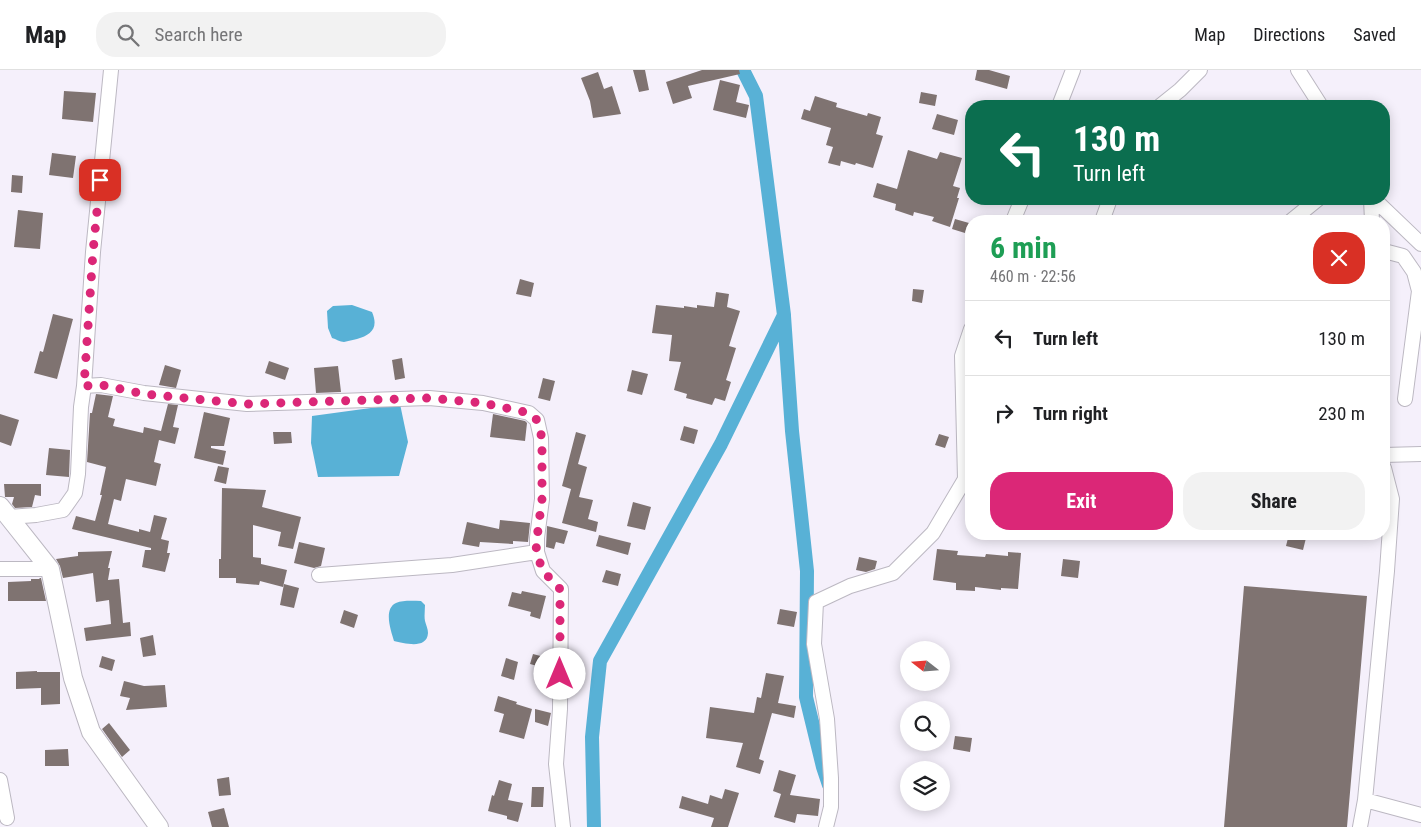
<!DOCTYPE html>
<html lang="en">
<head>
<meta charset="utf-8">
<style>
  :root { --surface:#fff; --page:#f2f2f2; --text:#202124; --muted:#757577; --line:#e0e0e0; --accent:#db2777 }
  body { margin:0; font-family:"Roboto Condensed",sans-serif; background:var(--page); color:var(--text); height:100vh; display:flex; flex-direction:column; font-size:19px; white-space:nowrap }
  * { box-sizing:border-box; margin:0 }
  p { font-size:16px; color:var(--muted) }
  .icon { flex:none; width:28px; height:28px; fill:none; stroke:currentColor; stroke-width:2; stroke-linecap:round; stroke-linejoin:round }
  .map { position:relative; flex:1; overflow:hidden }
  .sheet { position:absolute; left:965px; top:145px; width:425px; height:325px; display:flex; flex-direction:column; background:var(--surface); border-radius:20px; box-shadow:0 2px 12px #0003 }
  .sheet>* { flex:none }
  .guide { position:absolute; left:965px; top:30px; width:425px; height:105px; border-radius:20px; box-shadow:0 2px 12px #0003; background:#0b6e4f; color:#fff; overflow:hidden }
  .needle { width:32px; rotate:287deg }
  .tools { position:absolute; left:900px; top:571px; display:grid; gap:10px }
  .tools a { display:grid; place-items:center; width:50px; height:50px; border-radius:50%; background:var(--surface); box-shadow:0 2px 12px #0003; font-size:25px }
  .pin { position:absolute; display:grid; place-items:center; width:42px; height:42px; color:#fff; margin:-21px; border-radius:10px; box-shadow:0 2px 8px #0006 }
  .me { position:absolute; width:55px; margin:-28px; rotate:0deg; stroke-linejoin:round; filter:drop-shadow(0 0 4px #0008) }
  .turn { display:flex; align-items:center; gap:18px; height:105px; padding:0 25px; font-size:22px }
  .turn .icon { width:65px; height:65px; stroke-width:2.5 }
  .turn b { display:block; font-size:35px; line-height:42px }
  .round { display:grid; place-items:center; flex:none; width:52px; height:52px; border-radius:20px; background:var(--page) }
  .summary { display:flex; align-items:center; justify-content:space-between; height:85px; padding:0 25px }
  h1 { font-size:30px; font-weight:700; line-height:38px; color:#1e9e55 }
  .button { display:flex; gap:10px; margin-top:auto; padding:10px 25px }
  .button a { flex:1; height:58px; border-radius:20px; background:var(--accent); color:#fff; font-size:20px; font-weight:700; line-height:58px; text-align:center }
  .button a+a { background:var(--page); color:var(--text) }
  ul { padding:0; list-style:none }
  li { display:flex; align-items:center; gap:15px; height:75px; padding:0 25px; border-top:1px solid var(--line) }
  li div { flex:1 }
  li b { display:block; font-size:19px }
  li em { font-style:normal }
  header { display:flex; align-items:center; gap:30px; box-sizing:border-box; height:70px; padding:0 25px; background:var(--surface); border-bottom:1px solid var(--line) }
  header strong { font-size:24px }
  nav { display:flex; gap:28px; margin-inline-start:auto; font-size:18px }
  .search { width:350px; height:45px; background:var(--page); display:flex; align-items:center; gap:12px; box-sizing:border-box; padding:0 18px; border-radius:20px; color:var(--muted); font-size:19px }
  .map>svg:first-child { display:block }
</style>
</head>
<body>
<header>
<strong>Map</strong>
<div class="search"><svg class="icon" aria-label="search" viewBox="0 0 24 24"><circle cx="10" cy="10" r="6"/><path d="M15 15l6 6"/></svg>Search here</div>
<nav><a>Map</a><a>Directions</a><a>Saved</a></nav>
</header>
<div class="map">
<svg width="1421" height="757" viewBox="0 0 1421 757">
  <rect width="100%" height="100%" fill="#f5f0fb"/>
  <path fill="#58b1d6" d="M352 235 372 242C379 258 371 265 357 269 353 270 348 271 344 272 340 272 336 269 332 268L328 258 327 241 333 236Z
    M400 334 408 372 399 406 318 407 311 373 312 346Z
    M421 531 425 535C425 540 424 546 425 551 426 555 428 559 428 563 427 580 404 573 394 571 391 561 383 539 396 533 403 530 413 531 421 531Z"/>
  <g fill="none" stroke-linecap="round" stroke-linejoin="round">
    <path stroke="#58b1d6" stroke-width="14" d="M784 246 792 361 807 501 806 627 823 697 829 715
      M594 757 592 667 600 591 721 374 784 245 756 26 743 0"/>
  </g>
  <path fill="#7f7371" d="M633 0H645L649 20 639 22Z
    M702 0H739L740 4 688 16 692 28 673 34 666 12Z
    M977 0H989L1010 6 1007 19 975 10Z
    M598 2 604 19 612 16 621 44 593 48 590 31 581 8Z
    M720 10 740 15 736 32 749 35 746 48 713 40Z
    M64 21 96 23 93 52 62 49Z
    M921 22 937 25 935 36 919 33Z
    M815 26 837 33 836 37 867 46 868 43 881 47 876 64 883 66 873 98 856 93 855 95 841 91 840 96 828 93 833 77 826 75 831 58 801 49 804 39 810 41Z
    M937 44 958 50 954 65 932 59Z
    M908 80 937 89 940 82 962 88 953 116 960 118 957 128H959L950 157 932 151 934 147 914 142 913 146 895 140 896 134 873 127 877 113 897 119Z
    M52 83 76 86 73 108 49 105Z
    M12 105 23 106 22 123 11 122Z
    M18 140 43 143 40 179 14 177Z
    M955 149 969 153 965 163 952 159Z
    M520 209 534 213 531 227 516 224Z
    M913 219 924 220 922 233 912 231Z
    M716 222 729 224 727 237 740 241 729 276 736 278 726 310 731 312 725 331 715 328 712 335 686 328 687 324 674 320 681 292 669 291 672 265 652 263 656 235 684 238V236L697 238V235L714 237Z
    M53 244 73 249 57 309 34 303 40 281 43 282Z
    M402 288 405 308 395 310 392 290Z
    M269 291 289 298 285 310 265 303Z
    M165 295 181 300 176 318 159 315Z
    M338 296 341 322 316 323 314 298Z
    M632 300 648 304 642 325 627 321Z
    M543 308 555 311 550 331 538 328Z
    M96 324 113 326 108 347 115 349 113 356 143 363 144 357 161 361 168 334 178 335 173 357 179 358 175 374 159 370 154 392 161 394 156 416 126 409 121 431 114 429 108 454 139 462V459L150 462 154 445 167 448 161 469 169 471 167 483H170L165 502 142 497 145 480H151V478L72 459 76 446 95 451 102 425H100L106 397 87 392 90 343H92Z
    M204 342 230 348 224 376H211V378L226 381 223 395 194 388Z
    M0 344 19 350 11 376 0 372Z
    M493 344 525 351 527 353 525 371 490 367Z
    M684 356 698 360 694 374 680 370Z
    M273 362H291L292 373 274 374Z
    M576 362 586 365 578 394 587 397 579 427 593 430 588 449 598 452 596 462 562 453 571 419 562 416Z
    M939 364 949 367 945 378 935 375Z
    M49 378 70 380 69 407 46 405Z
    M218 396 229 398 226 414 214 411Z
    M4 414H41V426L35 425 32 437 15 438 12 434 14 427H5Z
    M222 418 266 420 262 437 301 447 293 479 278 476 281 462 253 455V487L261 488V494L287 500 283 517 260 511 259 515 236 513V508H219V489H221Z
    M633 432 651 437 645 460 627 456Z
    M500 450 530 453 528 472 513 471V474L480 472 479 477 462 474 467 452 499 459Z
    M547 456 568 461 564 474 556 472 554 479 546 477Z
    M1289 464H1307L1303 480 1286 476Z
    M599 465 631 473 628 485 596 476Z
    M299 472 325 478 321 496 314 498 294 493Z
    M937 479 958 481 957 485 985 487 986 484 1008 486V482L1021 483 1018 519 1001 518V520L975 517V521L956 520V513L933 510Z
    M112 481 108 498H110L108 510 119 509 123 553 130 552 131 566 86 571 84 558 111 554 109 530 96 532 93 503 63 508 60 496 56 489 78 486V482Z
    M859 487 877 491 875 499 866 502 856 500Z
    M1063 489 1080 491 1078 508 1061 506Z
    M606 500 621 504 618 516 602 512Z
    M39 508H41L46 531H8V512L31 511V509H40Z
    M284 514 299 518 294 538 280 535Z
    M1244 516 1367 526 1347 757H1224Z
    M522 521 546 526 540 549 530 546 531 542 508 536 512 522 521 524Z
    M780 539 797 542 794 557 777 554Z
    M344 540 358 545 354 558 340 553Z
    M153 565 156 585 143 587 140 568Z
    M533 584 548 588 545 598 530 594Z
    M102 586 115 590 112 601 99 597Z
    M506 588 518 592 514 610 501 606Z
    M37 601V602H60V634L41 635V618L16 619V602Z
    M766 603 784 606 778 633 796 636 794 648 772 643 759 689 764 691 760 704 736 697 743 673 706 668 710 637 754 643 757 627 761 628Z
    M124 611 144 616 165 615 167 637 126 640 130 628 120 626Z
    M498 626 517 632 516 634 532 639 524 669 499 662 504 644 494 641Z
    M535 639 551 643 548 656 535 652Z
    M109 653 130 680 122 687 102 659Z
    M955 666 972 668 970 682 953 679Z
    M68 679 69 696H45V680Z
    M779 700 796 705 790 725 820 729 818 746 797 744 795 753 774 747 781 724 773 721Z
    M229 707 231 725 219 726 217 709Z
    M499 710 512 714 508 730 523 733 518 752 507 749V746L488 741 492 725 494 726Z
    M532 717H544L543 737H531Z
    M725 719 739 723 728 757H711L714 748 679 738 682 726 708 734 710 725 722 729Z
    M224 738 229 757H212L208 742Z"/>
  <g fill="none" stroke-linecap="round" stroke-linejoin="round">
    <defs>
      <path id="minor" d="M1298 0 1321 36
        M1059 36 1073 0
        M1160 36 1180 20 1200 0
        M1371 129 1372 151
        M1374 129 1421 174
        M1013 151 1022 129
        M1102 151 1110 129
        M1291 151 1318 129
        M1384 181 1403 186 1414 202 1419 221 1405 329
        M84 316 101 315 144 323 247 334 429 328 483 333 529 343 537 350 541 368 542 429 537 468V482
        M1384 385 1421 384
        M9 447 36 445 63 440 75 423 78 404 81 337 84 316 93 182 111 0
        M0 499H50
        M319 505 452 495 537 482 543 501 561 519 560 639 556 694 563 757
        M0 710 7 748
        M1365 730 1421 745
        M826 757 831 737V708L827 649 814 574 816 532 850 516 893 503 933 463 965 409 962 286 971 259
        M1360 757 1365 730 1387 501 1392 429 1384 398"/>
      <path id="major" d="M0 436 50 499 73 608 91 662 159 757"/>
    </defs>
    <use href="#minor" stroke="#bcb8c2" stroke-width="16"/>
    <use href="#major" stroke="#bcb8c2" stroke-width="20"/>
    <use href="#minor" stroke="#fff" stroke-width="14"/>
    <use href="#major" stroke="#fff" stroke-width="18"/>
  </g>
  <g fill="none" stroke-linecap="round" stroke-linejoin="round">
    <path stroke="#db2777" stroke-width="9" stroke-dasharray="0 16.2" d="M100 110 93 182 84 316 102 315 144 324 247 334 429 328 483 333 529 343 537 350 542 368V429L537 468 536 482 543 501 560 519V604"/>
  </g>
</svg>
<div class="tools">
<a><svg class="needle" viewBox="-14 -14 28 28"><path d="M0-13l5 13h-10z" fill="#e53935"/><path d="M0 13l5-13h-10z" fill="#757577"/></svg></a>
<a><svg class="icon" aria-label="search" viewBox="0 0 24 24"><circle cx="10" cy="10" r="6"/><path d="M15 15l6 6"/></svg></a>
<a><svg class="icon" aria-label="layers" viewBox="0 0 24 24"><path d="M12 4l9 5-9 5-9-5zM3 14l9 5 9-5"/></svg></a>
</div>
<div class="pin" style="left:100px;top:110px;background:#d93025"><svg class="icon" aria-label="arrive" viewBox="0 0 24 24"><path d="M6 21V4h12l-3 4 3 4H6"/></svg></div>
<svg class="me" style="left:560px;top:604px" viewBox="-20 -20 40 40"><circle r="19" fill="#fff"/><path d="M0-13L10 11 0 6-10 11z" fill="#db2777"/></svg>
<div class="guide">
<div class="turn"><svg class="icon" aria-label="left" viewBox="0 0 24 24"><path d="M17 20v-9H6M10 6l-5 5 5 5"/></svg><div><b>130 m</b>Turn left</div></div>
</div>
<section class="sheet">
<div class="summary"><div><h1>6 min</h1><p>460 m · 22:56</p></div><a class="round" style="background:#d93025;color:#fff"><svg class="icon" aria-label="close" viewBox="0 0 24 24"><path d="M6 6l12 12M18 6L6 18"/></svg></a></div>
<ul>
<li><svg class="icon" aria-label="left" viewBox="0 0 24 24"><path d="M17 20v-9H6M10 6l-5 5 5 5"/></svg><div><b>Turn left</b></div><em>130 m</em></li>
<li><svg class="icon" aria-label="right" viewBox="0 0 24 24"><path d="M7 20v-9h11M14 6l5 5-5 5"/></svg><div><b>Turn right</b></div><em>230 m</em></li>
</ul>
<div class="button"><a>Exit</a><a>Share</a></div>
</section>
</div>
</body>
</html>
